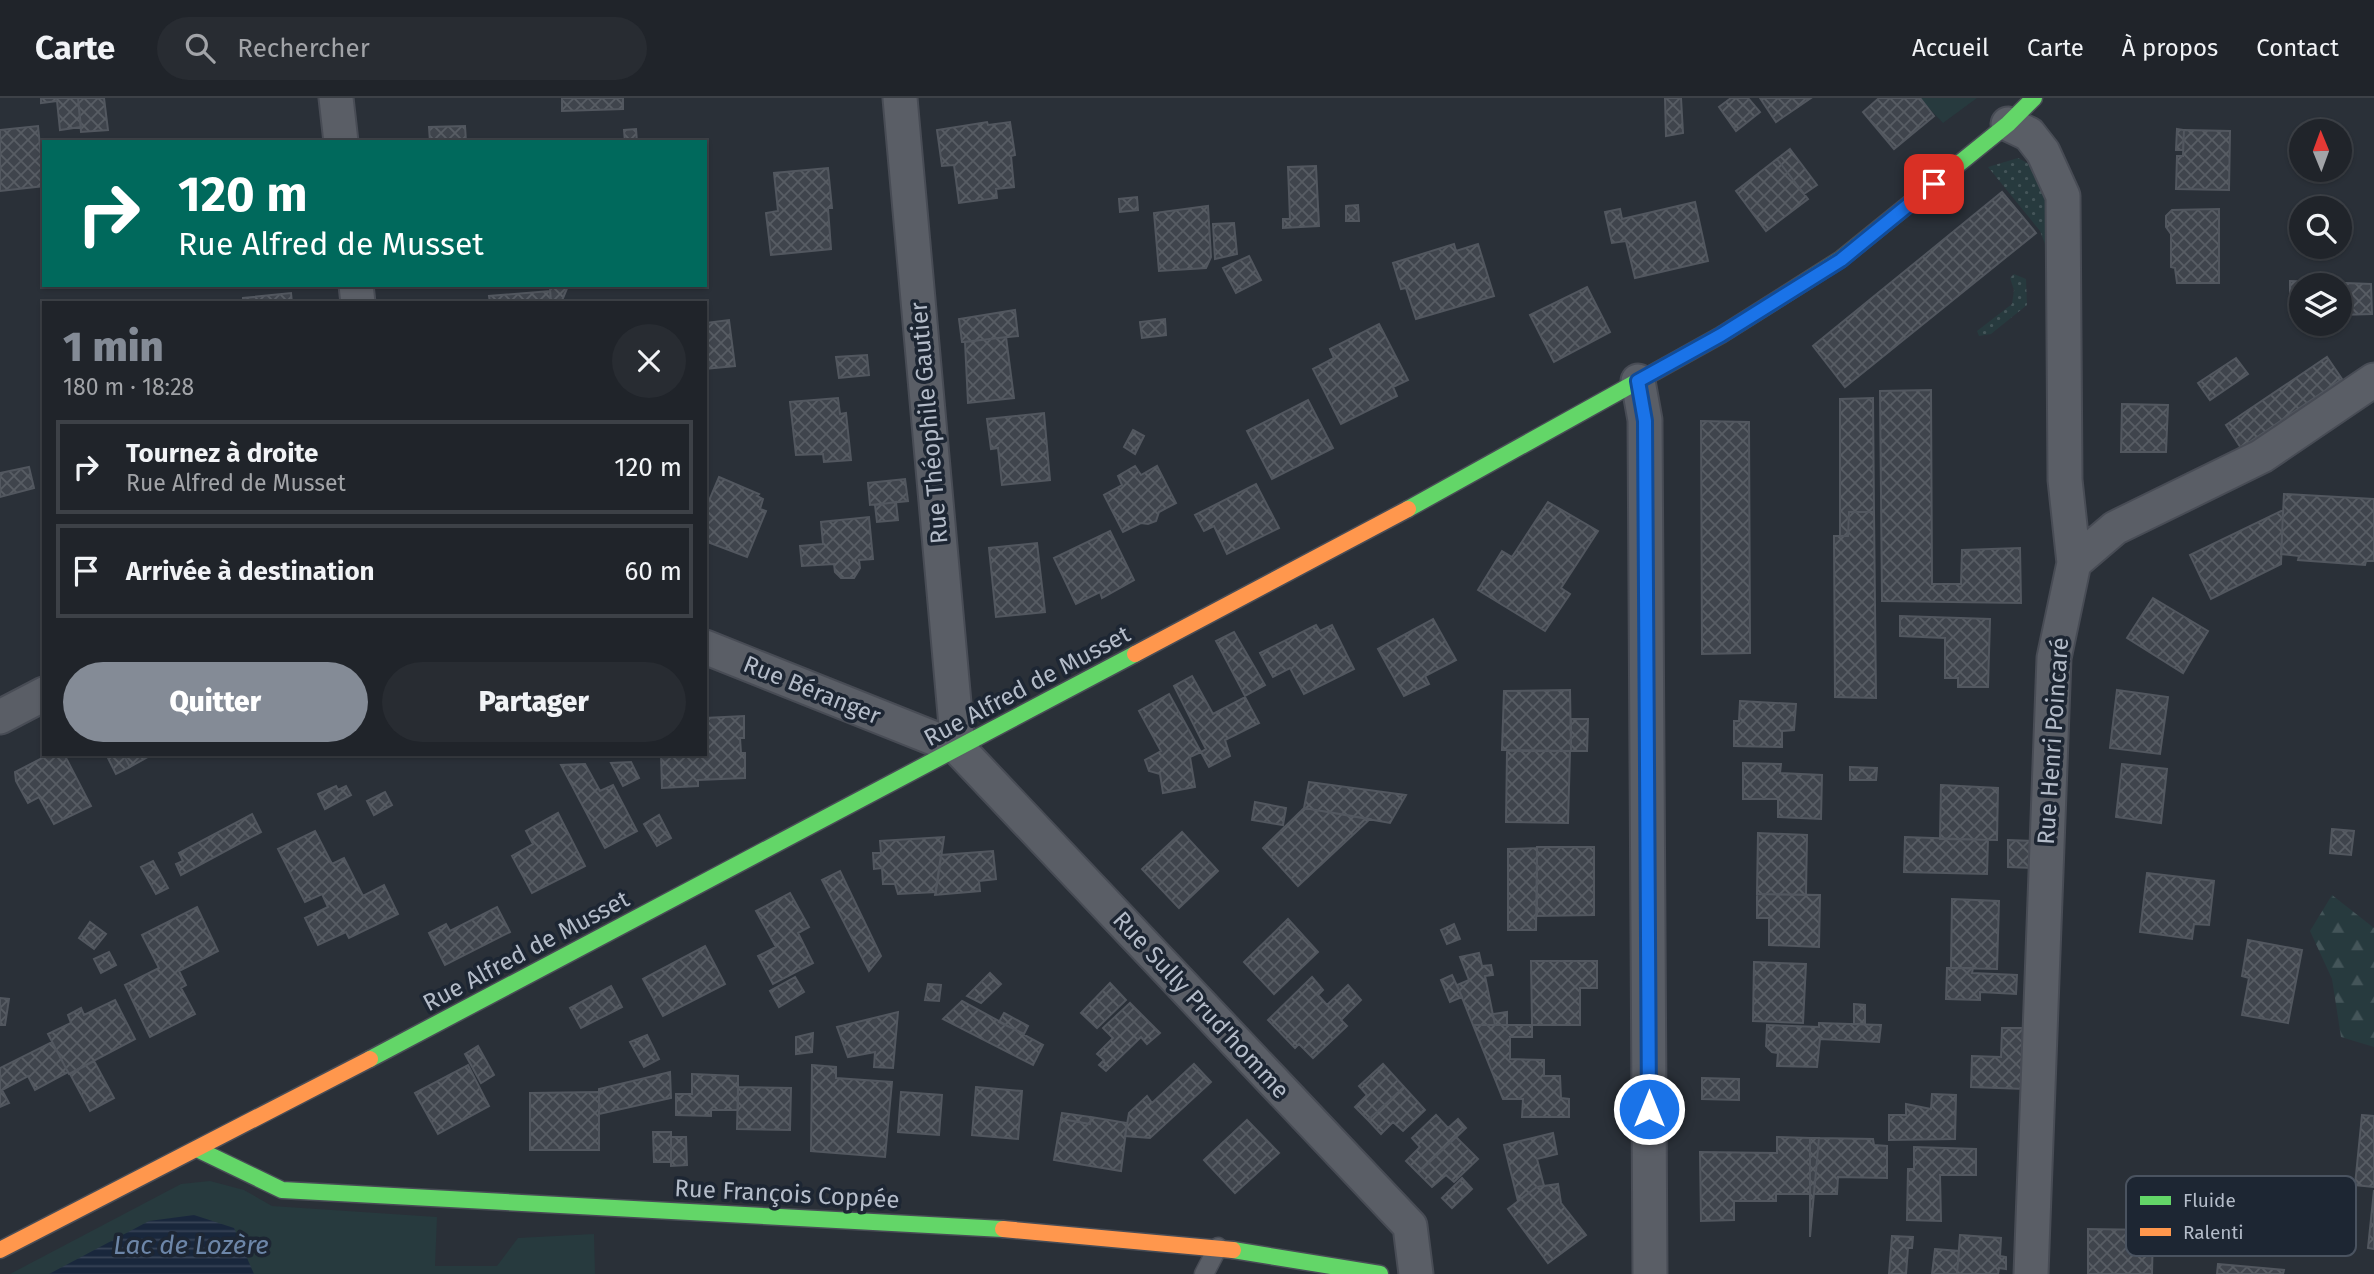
<!DOCTYPE html>
<html lang="fr">
<head>
<meta charset="utf-8">
<style>
  :root { --surface:#20242a; --page:#282c32; --text:#f1f3f6; --muted:#a2a4a8; --line:#3d4147; --accent:#848b96 }
  body { margin:0; font-family:"Fira Sans",sans-serif; background:var(--page); color:var(--text); height:100vh; display:flex; flex-direction:column; font-size:26px; white-space:nowrap }
  * { box-sizing:border-box; margin:0 }
  p { font-size:23px; color:var(--muted) }
  .icon { flex:none; width:38px; height:38px; fill:none; stroke:currentColor; stroke-width:2; stroke-linecap:round; stroke-linejoin:round }
  .map { position:relative; flex:1; overflow:hidden }
  .sheet { position:absolute; left:42px; top:203px; width:665px; height:455px; display:flex; flex-direction:column; background:var(--surface); border-radius:0px; box-shadow:0 2px 5px #0004,0 0 0 2px var(--line) }
  .sheet>* { flex:none }
  .hud { position:absolute; left:42px; top:42px; width:665px; height:147px; border-radius:0px; box-shadow:0 2px 5px #0004,0 0 0 2px var(--line); background:#00695c; color:#fff; overflow:hidden }
  .needle { width:46px; rotate:359deg }
  .buttons { position:absolute; left:2289px; top:21px; display:grid; gap:14px }
  .buttons a { display:grid; place-items:center; width:63px; height:63px; border-radius:50%; background:var(--surface); box-shadow:0 2px 5px #0004,0 0 0 2px var(--line); font-size:35px }
  .pin { position:absolute; display:grid; place-items:center; width:60px; height:60px; color:#fff; margin:-30px; border-radius:14px; box-shadow:0 4px 10px #0006 }
  .me { position:absolute; width:77px; margin:-38px; rotate:0deg; stroke-linejoin:round; filter:drop-shadow(0 0 5px #0008) }
  .turn { display:flex; align-items:center; gap:24px; height:147px; padding:0 21px; font-size:32px }
  .turn .icon { width:91px; height:91px; stroke-width:2.5 }
  .turn b { display:block; font-size:49px; line-height:60px }
  .round { display:grid; place-items:center; flex:none; width:74px; height:74px; border-radius:37px; background:var(--page) }
  .summary { display:flex; align-items:center; justify-content:space-between; height:119px; padding:0 21px }
  h1 { font-size:42px; font-weight:800; line-height:52px; color:var(--accent) }
  .cta { display:flex; gap:14px; margin-top:auto; padding:14px 21px }
  .cta a { flex:1; height:80px; border-radius:42px; background:var(--accent); color:#fff; font-size:28px; font-weight:800; line-height:80px; text-align:center }
  .cta a+a { background:var(--page); color:var(--text) }
  ul { padding:0; list-style:none }
  li { display:flex; align-items:center; gap:21px; height:94px; margin:0 14px 10px; padding:0 7px; border:4px solid var(--line); border-radius:0px }
  li div { flex:1 }
  li b { display:block; font-size:26px }
  li em { font-style:normal }
  header { display:flex; align-items:center; gap:42px; box-sizing:border-box; height:98px; padding:0 35px; background:var(--surface); border-bottom:2px solid var(--line) }
  header strong { font-size:33px }
  nav { display:flex; gap:38px; margin-inline-start:auto; font-size:24px }
  .search { width:490px; height:63px; background:var(--page); display:flex; align-items:center; gap:18px; box-sizing:border-box; padding:0 24px; border-radius:38px; color:var(--muted); font-size:26px }
  .map>svg:first-child { display:block }
</style>
</head>
<body>
<header>
<strong>Carte</strong>
<div class="search"><svg class="icon" aria-label="search" viewBox="0 0 24 24"><circle cx="10" cy="10" r="6"/><path d="M15 15l6 6"/></svg>Rechercher</div>
<nav><a>Accueil</a><a>Carte</a><a>À propos</a><a>Contact</a></nav>
</header>
<div class="map">
<svg width="2374" height="1176" viewBox="0 0 2374 1176">
  <defs>
    <pattern id="grass-dots" width="8" height="8" patternUnits="userSpaceOnUse" patternTransform="scale(1.75)"><rect width="8" height="8" fill="#273a3e"/><path d="M2 2h.1M6 6h.1" fill="none" stroke="#445559" stroke-width="1.8" stroke-linecap="round"/></pattern>
    <pattern id="forest-firs" width="22" height="20" patternUnits="userSpaceOnUse" patternTransform="scale(1.75)"><rect width="22" height="20" fill="#273a3e"/><path d="M5 1l3.5 6h-7zM16 11l3.5 6h-7z" fill="#445559"/></pattern>
    <pattern id="water-rules" width="6" height="5" patternUnits="userSpaceOnUse" patternTransform="scale(1.75)"><rect width="6" height="5" fill="#19273c"/><path d="M0 2.5h6" fill="none" stroke="#384457"/></pattern>
    <pattern id="building-cross-hatch" width="8" height="8" patternUnits="userSpaceOnUse" patternTransform="scale(1.75)"><rect width="8" height="8" fill="#3f444c"/><path d="M0 0l8 8M0 8l8-8" fill="none" stroke="#585d64"/></pattern>
  </defs>
  <rect width="100%" height="100%" fill="#2a3038"/>
  <path fill="url(#grass-dots)" d="M2018 60C2054 76 2046 112 2045 146L2040 133 1988 69Z
    M2014 176 2026 181 2027 207 1991 236 1979 238 1977 233 2012 206 2014 192 2010 180Z"/>
  <path fill="url(#forest-firs)" d="M2332 797 2374 830V949L2341 939 2332 881 2310 833Z"/>
  <path fill="#273a3e" d="M1919 0H1977L1943 25Z
    M210 1083 244 1092 272 1108 437 1119 435 1168H497L518 1140 594 1136 595 1176H10L181 1086Z"/>
  <path fill="url(#water-rules)" d="M194 1117 234 1130 254 1176H49L149 1123Z"/>
  <path fill="url(#building-cross-hatch)" stroke="#52575f" stroke-width="2" d="M41 0H78L81 29 60 32 57 3 41 5Z
    M78 0H104L108 32 81 34Z
    M562 0H623V11L562 13Z
    M1665 0H1681L1683 35 1666 38Z
    M1731 0H1748L1760 14 1736 33 1719 9Z
    M1760 0H1811L1776 24Z
    M1879 0H1920L1934 18 1894 51 1863 14Z
    M987 24 988 27 1010 24 1015 57 1011 58 1014 89 996 91 997 100 959 105 954 67 942 68 937 32Z
    M38 28 44 88 0 93V32Z
    M465 28 466 44H430L429 29Z
    M636 31 637 44H625L624 32Z
    M2177 31 2184 32 2183 52H2176Z
    M2184 32 2230 33 2229 92 2176 91 2177 58H2183Z
    M1790 51 1817 87 1804 96 1777 61Z
    M1777 61 1808 101 1766 133 1736 93Z
    M1316 68 1319 128 1283 130V121H1290L1288 69Z
    M828 70 832 110H828L831 151 771 157 766 115 778 113 774 75Z
    M2002 94 2036 135 1845 289 1813 248Z
    M1137 99 1138 112 1120 114 1119 101Z
    M1695 104 1708 163 1635 180 1626 143 1612 145 1605 114 1620 111 1622 121Z
    M1358 107 1359 123H1346V108Z
    M1208 108 1211 159 1206 170 1159 173 1154 115Z
    M2219 111V185H2177L2175 170 2171 169V136L2166 129V118L2172 112Z
    M1234 125 1237 156 1215 161 1213 126Z
    M1454 146 1456 153 1478 146 1494 198 1416 221 1406 190 1401 191 1393 165Z
    M1249 158 1261 182 1236 195 1223 170Z
    M2290 183 2371 186 2372 216 2340 217V187H2301V217H2290Z
    M568 188 561 205H551L550 190Z
    M1587 189 1610 234 1554 264 1530 217Z
    M550 193 551 205H490L489 198Z
    M291 195 292 205H243V200Z
    M1015 212 1018 238 962 244 959 221Z
    M705 221 706 225 729 222 735 268 705 271Z
    M1165 221 1166 237 1142 240 1140 224Z
    M1379 226 1408 282 1393 289 1397 298 1341 326 1313 271 1334 260 1330 251Z
    M1006 239 1014 300 968 305 965 244Z
    M867 257 869 277 839 280 836 259Z
    M2327 259 2342 281 2241 350 2226 327Z
    M2236 260 2248 276 2210 302 2198 285Z
    M1931 292 1932 486H1961L1962 452 2020 450 2021 505 1882 503 1880 293Z
    M838 300 840 316 846 315 851 362 824 364 823 356 796 357 790 304Z
    M1873 300 1874 414H1849L1848 438H1840V301Z
    M1308 302 1333 350 1272 381 1247 333Z
    M2122 306 2168 307 2166 354H2121Z
    M1044 315 1050 382 1002 387 998 350 991 351 987 321Z
    M1701 323 1749 324 1750 555 1702 556Z
    M1133 332 1144 338 1135 356 1124 349Z
    M1135 368 1141 377 1157 368 1176 405 1159 414 1156 423 1148 426 1141 425 1123 434 1104 397 1122 387 1118 378Z
    M29 369 34 390 0 399V375Z
    M719 379 759 396 757 398 763 401 760 411 766 413 747 459 705 443V412Z
    M905 381 908 403 870 407 868 385Z
    M1256 386 1279 430 1227 456 1214 428 1204 433 1195 417Z
    M2284 396 2374 401V463H2366L2365 467 2298 462 2299 458 2281 456Z
    M896 404 898 422 877 424 875 407Z
    M1548 404 1598 433 1561 490 1570 496 1545 533 1478 492 1502 453 1512 459Z
    M2283 412 2281 466 2211 501 2190 457Z
    M1849 414H1874L1876 600 1835 599 1834 438H1848Z
    M869 419 873 461 859 462 860 470 854 480H841L835 474 834 466 802 468 800 448 823 446 821 424Z
    M1110 433 1134 482 1102 500 1100 494 1076 506 1054 460Z
    M1037 445 1045 514 996 519 989 450Z
    M2153 500 2208 533 2183 575 2127 540Z
    M1900 518 1990 521 1988 589H1958V580H1945V540L1900 538Z
    M1433 521 1456 562 1425 578 1429 586 1404 598 1378 551Z
    M1316 527 1320 533 1332 527 1354 571 1304 596 1290 570 1273 579 1260 555Z
    M1234 534 1265 587 1245 598 1216 543Z
    M1192 578 1213 616 1245 599 1259 625 1225 642 1230 658 1209 669 1201 654 1206 651 1174 588Z
    M1570 592 1571 653 1502 652 1504 593Z
    M2117 592 2168 599 2160 656 2110 650Z
    M1169 596 1201 654 1190 659 1195 689 1163 695 1160 676 1149 673 1145 662 1161 653 1139 613Z
    M1740 603 1796 606 1794 632 1782 633V649L1734 648V623H1739Z
    M744 618V640H740L741 655H745V680L698 682V688L662 690 661 656H705V620Z
    M1571 621H1588L1587 653H1571Z
    M1507 653H1570L1568 725 1506 724Z
    M50 656H64L91 708 54 726 39 699 28 705 16 683 15 674Z
    M106 656H123L130 669 116 676Z
    M123 656H153L130 669Z
    M631 664 639 680 623 688 611 665Z
    M1743 665 1781 666 1780 675 1822 677 1821 721 1778 719V701H1743Z
    M585 666 600 693 613 687 637 733 605 750 561 667Z
    M2122 666 2167 671 2161 725 2116 719Z
    M1850 669 1877 670 1876 682H1850Z
    M1309 684 1406 697 1390 725 1304 710Z
    M1941 687 1998 690 1997 742 1940 741Z
    M336 688 338 692 346 688 351 697 325 711 318 696Z
    M385 694 392 707 374 717 367 703Z
    M1255 704 1286 710 1283 727 1252 722Z
    M1304 710 1370 721 1298 788 1263 750Z
    M558 715 585 768 532 795 512 758 533 746 526 733Z
    M252 716 261 734 181 777 176 766 183 763 179 755Z
    M659 717 671 740 657 748 644 726Z
    M2332 731 2354 733 2351 757 2330 755Z
    M315 733 332 766 344 760 363 798 384 787 398 816 349 840 346 834 318 847 305 820 328 809 322 796 305 804 278 751Z
    M1182 734 1218 773 1179 810 1142 771Z
    M1758 735 1807 737 1806 797 1757 796Z
    M944 739 936 794 898 796 895 786H883L882 770 874 771 873 755H881L880 743Z
    M1905 739 1988 742 1987 776 1904 774Z
    M2008 742 2034 743 2033 770 2008 769Z
    M1537 749H1594V817L1537 818Z
    M1537 750 1536 832H1508V751Z
    M993 753 996 781 979 783 980 793 935 797 941 757Z
    M153 763 168 790 156 796 141 769Z
    M840 773 881 858 869 873 822 782Z
    M2147 775 2214 783 2209 827 2194 826 2192 841 2140 834Z
    M790 795 809 829 798 835 813 865 773 886 758 858 776 849 756 813Z
    M1757 796 1820 797 1819 849 1769 847V820H1757Z
    M1952 801 1999 803 1997 871 1951 870Z
    M197 809 218 853 179 873 186 887 181 890 195 916 150 939 125 887 159 870 142 837Z
    M497 809 510 834 445 867 429 835 446 826 450 833Z
    M1288 821 1318 854 1274 896 1244 864Z
    M90 824 106 836 94 851 79 840Z
    M1454 826 1460 841 1447 846 1441 832Z
    M2248 842 2302 852 2288 925 2242 917 2249 880 2242 878Z
    M705 848 725 886 663 918 643 881Z
    M109 854 116 867 101 875 94 861Z
    M1479 855 1482 868 1491 867 1493 877 1485 878 1495 927H1473L1457 887 1469 882 1460 859Z
    M1531 863H1597V890H1580V927H1532Z
    M1754 864 1806 866 1803 925 1753 923Z
    M1947 870H1973L1972 875 2017 877 2016 896 1980 894V902L1946 901Z
    M990 875 1001 886 981 905 967 898Z
    M1452 877 1462 899 1450 904 1441 882Z
    M795 879 804 894 779 909 770 893Z
    M1312 879 1323 892 1318 897 1327 907 1348 887 1361 902 1341 922 1347 928 1313 960 1299 946 1295 950 1268 922Z
    M1110 885 1126 902 1097 930 1081 915Z
    M928 886 941 887 939 903 925 902Z
    M611 888 622 909 581 930 570 910Z
    M0 900 9 901 5 927H0Z
    M115 902 135 941 69 976 48 936 71 925 68 917 81 910 84 917Z
    M962 903 1043 947 1033 967 943 921Z
    M1130 905 1160 935 1147 946 1141 939 1106 973 1099 967 1104 962 1097 956 1113 940 1103 930Z
    M1854 906 1865 907V926H1854Z
    M898 914 893 970 874 969 875 954 848 959 837 929Z
    M1507 914V927H1495L1493 916Z
    M1004 915 1028 928 1024 936 999 924Z
    M1819 925 1881 927 1879 944 1820 941 1817 969 1777 968 1778 955 1772 954 1766 948 1767 927 1819 929Z
    M1473 927H1532V939H1510V961L1544 962V978H1560L1561 1000 1569 1001V1019H1522L1523 1001H1503Z
    M2002 930H2027L2025 991 1971 989 1972 958 2001 959Z
    M813 935 812 954 796 956V939Z
    M647 937 659 961 644 969 630 944Z
    M52 944 68 974 35 992 28 978 2 992 9 1005 0 1009V970Z
    M478 948 494 977 481 985 465 956Z
    M94 963 114 1000 90 1013 70 976Z
    M1194 966 1211 984 1150 1040 1125 1038 1129 1015 1147 998 1152 1005Z
    M1383 966 1404 989 1368 1022 1355 1009 1367 997 1359 988Z
    M468 967 489 1008 438 1036 415 995Z
    M812 967 836 969V980L892 984 885 1059 811 1053Z
    M670 974 671 1000 599 1016V991Z
    M692 976 738 978V1012H711V1018L676 1017V996H692Z
    M1702 980 1739 981V1002L1702 1001Z
    M738 989 791 990 790 1032 737 1031Z
    M976 989 1022 993 1018 1041 972 1037Z
    M1404 989 1425 1012 1403 1033 1393 1024 1381 1036 1368 1022Z
    M599 994V1052H530V995Z
    M901 994 942 997 939 1037 898 1034Z
    M1932 996 1956 997 1955 1041 1889 1042V1017H1906V1006L1931 1011Z
    M1062 1015 1091 1019 1090 1026 1061 1021Z
    M1436 1017 1448 1030 1458 1021 1466 1030 1418 1075 1406 1063 1420 1049 1412 1040Z
    M2362 1017 2374 1018V1089L2355 1087Z
    M1091 1019 1127 1025 1121 1073 1054 1062 1061 1021 1090 1026Z
    M1247 1022 1279 1055 1235 1095 1204 1062Z
    M653 1034H671V1064H654Z
    M1553 1035 1557 1056 1537 1061 1544 1088 1537 1089 1518 1103 1504 1047Z
    M671 1039H686L687 1067 671 1068Z
    M1456 1039 1478 1061 1454 1084 1446 1077 1432 1089 1418 1075Z
    M1777 1039 1810 1040V1096H1776V1103H1734V1122L1701 1123 1700 1054 1777 1055Z
    M1810 1040H1819L1810 1139Z
    M1819 1040 1873 1041 1874 1047 1887 1048V1080L1838 1079 1837 1096H1814Z
    M1914 1049 1976 1051V1077H1940L1941 1123 1907 1122 1908 1071H1914Z
    M1462 1080 1472 1091 1452 1110 1442 1100Z
    M1558 1086 1561 1105 1586 1137 1548 1165 1508 1111 1537 1089Z
    M2374 1092V1151L2368 1150Z
    M2088 1131 2153 1132 2152 1176H2088Z
    M1960 1137 2001 1140 2000 1158 2006 1159V1171L1999 1170 1998 1176H1957Z
    M1892 1138 1913 1139 1912 1150H1908L1906 1176H1889Z
    M1935 1151 1959 1153 1957 1176H1932Z
    M2218 1166 2284 1172 2283 1176H2217Z"/>
  <g fill="none" stroke-linecap="round" stroke-linejoin="round">
    <defs>
      <path id="lane" d="M1204 1176 1218 1149"/>
      <path id="street" d="M336 0 341 44
        M900 0 958 650
        M2008 26 2029 36 2043 54 2063 98 2065 382 2074 465
        M356 187 358 205
        M1638 283 1645 322 1650 1176
        M705 549 958 650 1410 1128 1416 1176
        M0 619 44 596
        M2031 1176 2054 560 2074 465 2115 430 2262 358 2374 282"/>
      <path id="fast" d="M1408 411 1721 237 1841 161 2008 26 2034 0
        M370 961 1135 556
        M197 1051 282 1092 1003 1131
        M1233 1152 1380 1176"/>
      <path id="slow" d="M1135 556 1408 411
        M1003 1131 1233 1152
        M0 1152 370 961"/>
    </defs>
    <use href="#lane" stroke="#484c55" stroke-width="21"/>
    <use href="#street" stroke="#484c55" stroke-width="37"/>
    <use href="#fast" stroke="#484c55" stroke-width="19"/>
    <use href="#slow" stroke="#484c55" stroke-width="19"/>
    <use href="#lane" stroke="#5a5e66" stroke-width="18"/>
    <use href="#street" stroke="#5a5e66" stroke-width="33"/>
    <use href="#fast" stroke="#63d668" stroke-width="16"/>
    <use href="#slow" stroke="#ff974d" stroke-width="16"/>
  </g>
  <g fill="none" stroke-linecap="round" stroke-linejoin="round">
    <defs>
      <path id="route" d="M1649 1011 1645 323 1638 283 1721 237 1841 162 1934 86"/>
    </defs>
    <use href="#route" stroke="#114b97" stroke-width="18"/>
    <use href="#route" stroke="#1a73e8" stroke-width="12"/>
  </g>
  <g text-anchor="middle" dominant-baseline="central" stroke-width="7" stroke-linejoin="round" paint-order="stroke">
    <g font-size="24" fill="#b4bcc9" stroke="#1d2633">
      <text transform="translate(929 325) rotate(-95)">Rue Théophile Gautier</text>
      <text transform="translate(1027 588) rotate(-28)">Rue Alfred de Musset</text>
      <text transform="translate(812 592) rotate(22)">Rue Béranger</text>
      <text transform="translate(2053 643) rotate(-86)">Rue Henri Poincaré</text>
      <text transform="translate(526 853) rotate(-28)">Rue Alfred de Musset</text>
      <text transform="translate(1201 907) rotate(47)">Rue Sully Prud'homme</text>
      <text transform="translate(787 1096) rotate(3)">Rue François Coppée</text>
    </g>
    <g font-size="26" font-style="italic" fill="#6d86a8" stroke="#1d2633">
      <text x="191" y="1147">Lac de Lozère</text>
    </g>
  </g>
  <rect x="2126" y="1078" width="230" height="80" rx="10" fill="#1d2633" stroke="#4a5360" stroke-width="2"/>
  <rect x="2140" y="1098" width="31" height="9" fill="#63d668"/>
  <rect x="2140" y="1130" width="31" height="8" fill="#ff974d"/>
  <g font-size="19" fill="#b4bcc9">
    <text x="2183" y="1109">Fluide</text>
    <text x="2183" y="1141">Ralenti</text>
  </g>
</svg>
<div class="buttons">
<a><svg class="needle" viewBox="-14 -14 28 28"><path d="M0-13l5 13h-10z" fill="#e53935"/><path d="M0 13l5-13h-10z" fill="#a2a4a8"/></svg></a>
<a><svg class="icon" aria-label="search" viewBox="0 0 24 24"><circle cx="10" cy="10" r="6"/><path d="M15 15l6 6"/></svg></a>
<a><svg class="icon" aria-label="layers" viewBox="0 0 24 24"><path d="M12 4l9 5-9 5-9-5zM3 14l9 5 9-5"/></svg></a>
</div>
<div class="pin" style="left:1934px;top:86px;background:#d93025"><svg class="icon" aria-label="arrive" viewBox="0 0 24 24"><path d="M6 21V4h12l-3 4 3 4H6"/></svg></div>
<svg class="me" style="left:1649px;top:1011px" viewBox="-20 -20 40 40"><circle r="17" fill="#1a73e8" stroke="#fff" stroke-width="3"/><path d="M0-11L8 9 0 5-8 9z" fill="#fff"/></svg>
<div class="hud">
<div class="turn"><svg class="icon" aria-label="right" viewBox="0 0 24 24"><path d="M7 20v-9h11M14 6l5 5-5 5"/></svg><div><b>120 m</b>Rue Alfred de Musset</div></div>
</div>
<section class="sheet">
<div class="summary"><div><h1>1 min</h1><p>180 m · 18:28</p></div><a class="round"><svg class="icon" aria-label="close" viewBox="0 0 24 24"><path d="M6 6l12 12M18 6L6 18"/></svg></a></div>
<ul>
<li><svg class="icon" aria-label="right" viewBox="0 0 24 24"><path d="M7 20v-9h11M14 6l5 5-5 5"/></svg><div><b>Tournez à droite</b><p>Rue Alfred de Musset</p></div><em>120 m</em></li>
<li><svg class="icon" aria-label="arrive" viewBox="0 0 24 24"><path d="M6 21V4h12l-3 4 3 4H6"/></svg><div><b>Arrivée à destination</b></div><em>60 m</em></li>
</ul>
<div class="cta"><a>Quitter</a><a>Partager</a></div>
</section>
</div>
</body>
</html>
